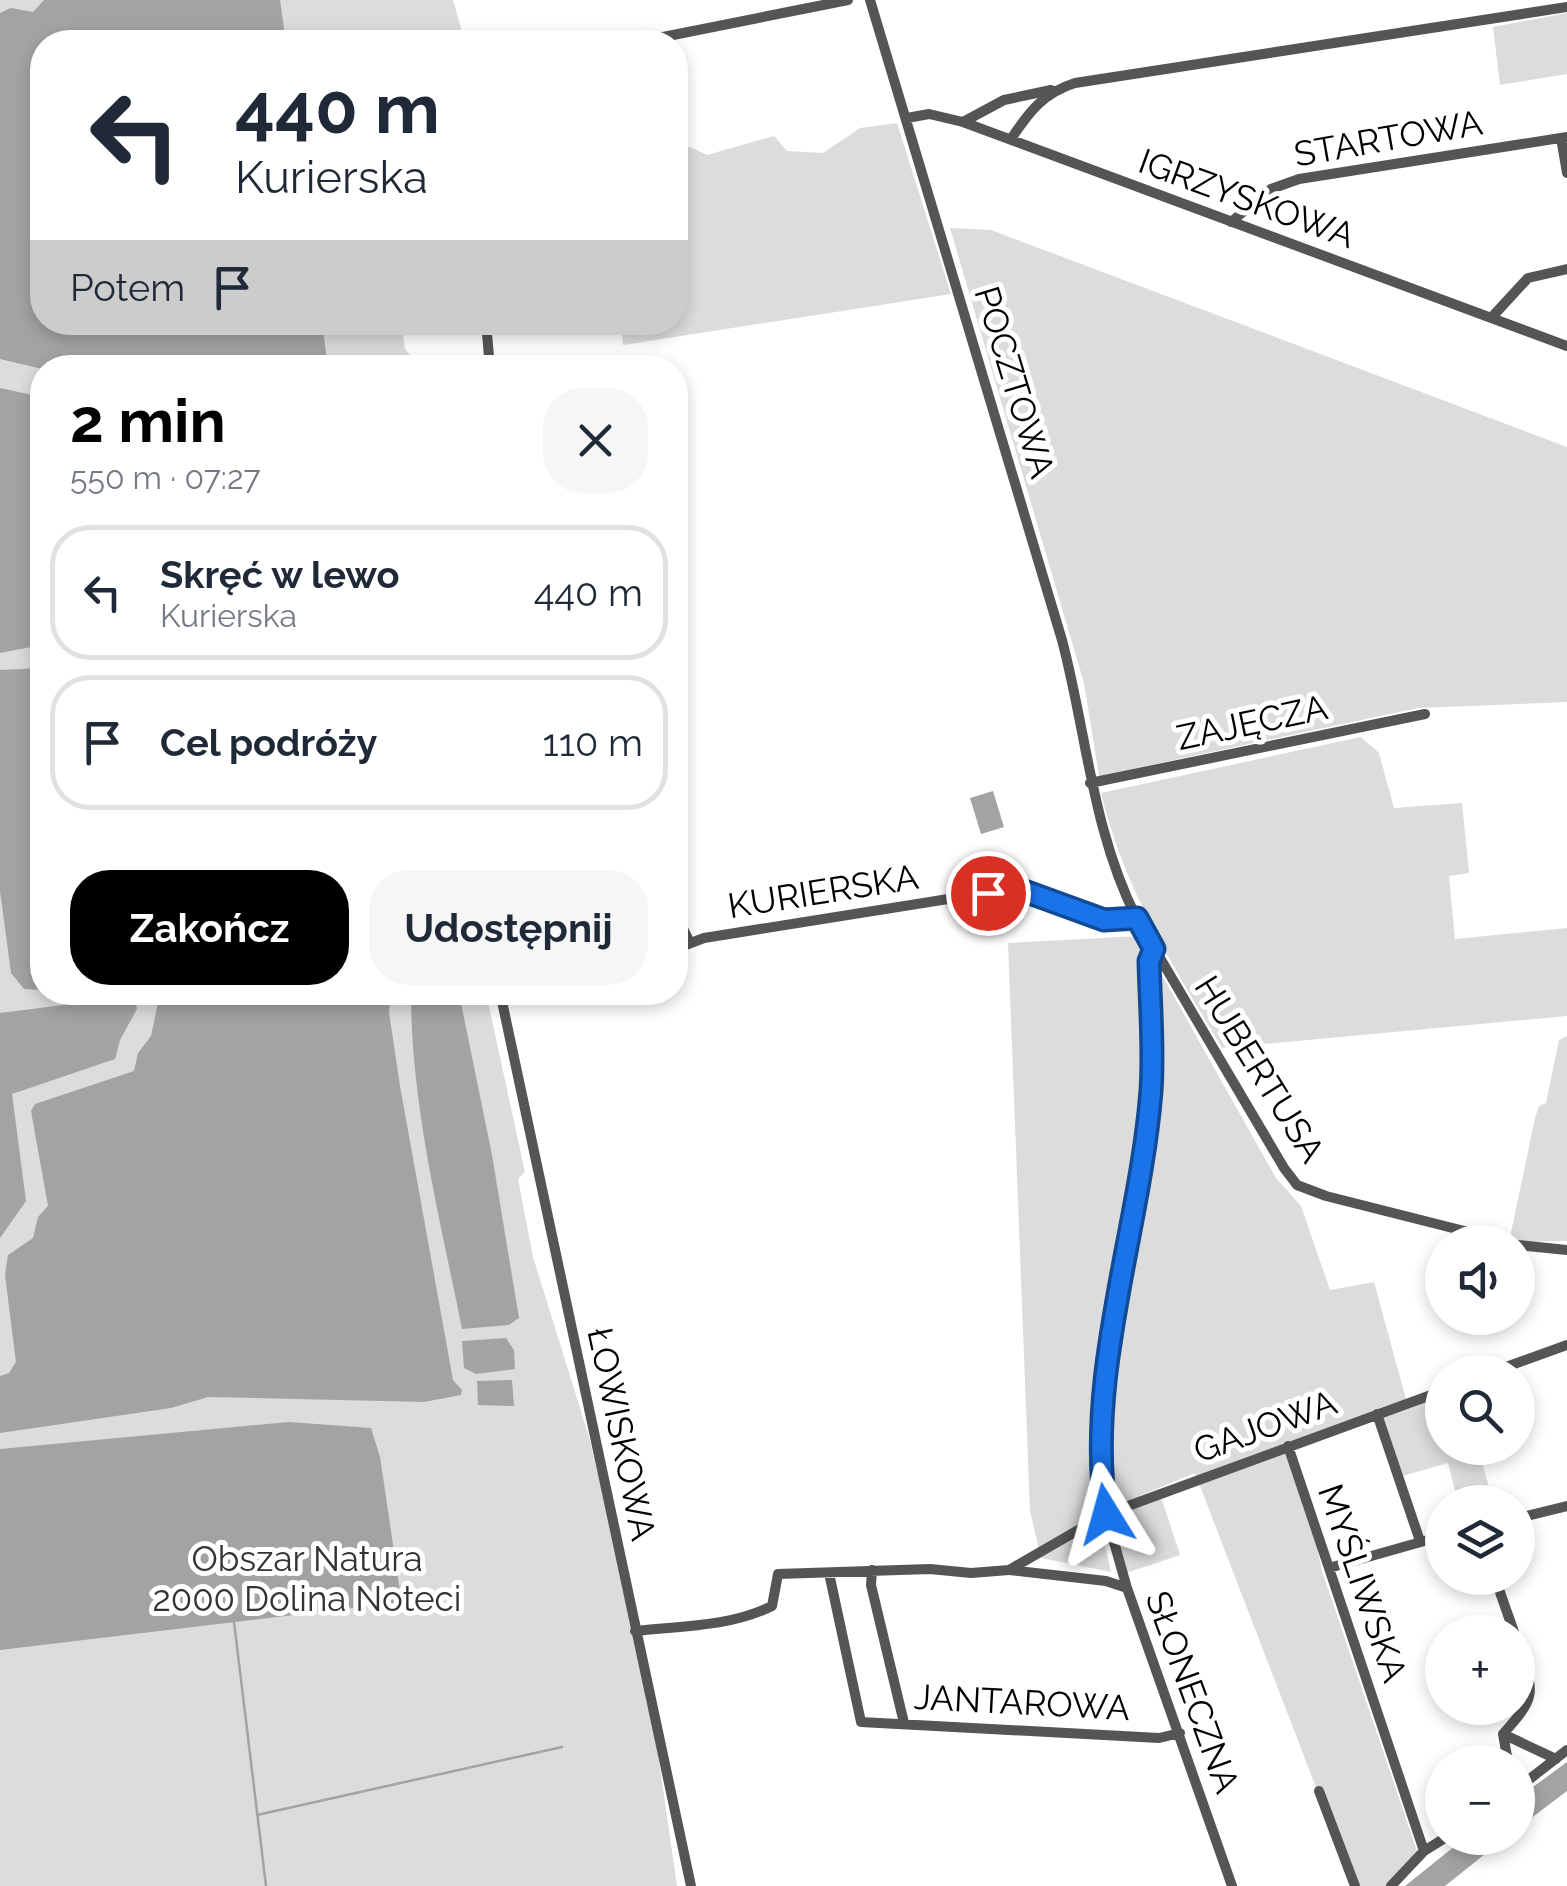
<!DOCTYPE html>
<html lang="pl">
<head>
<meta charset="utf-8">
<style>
  :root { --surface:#fff; --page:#f6f6f7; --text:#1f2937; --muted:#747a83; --line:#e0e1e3; --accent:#000 }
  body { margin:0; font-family:Raleway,sans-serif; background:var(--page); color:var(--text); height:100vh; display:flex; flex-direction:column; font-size:38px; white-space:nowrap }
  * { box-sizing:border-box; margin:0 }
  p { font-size:32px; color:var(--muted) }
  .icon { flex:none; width:55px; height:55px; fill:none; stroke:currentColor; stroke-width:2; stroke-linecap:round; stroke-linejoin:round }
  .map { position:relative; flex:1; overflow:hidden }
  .details { position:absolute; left:30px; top:355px; width:658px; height:650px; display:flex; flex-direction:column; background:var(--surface); border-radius:40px; box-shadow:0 5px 15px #0003 }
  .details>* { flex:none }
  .banner { position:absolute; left:30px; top:30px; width:658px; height:305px; border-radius:40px; box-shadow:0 5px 15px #0003; background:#fff; color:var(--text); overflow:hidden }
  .buttons { position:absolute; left:1425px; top:1225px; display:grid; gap:20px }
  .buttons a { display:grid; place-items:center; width:110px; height:110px; border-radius:50%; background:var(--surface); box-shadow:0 5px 15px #0003; font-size:50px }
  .pin { position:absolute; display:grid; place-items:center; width:85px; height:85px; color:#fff; margin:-42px; border:5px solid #fff; border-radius:50%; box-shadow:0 2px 10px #0007 }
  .me { position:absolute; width:110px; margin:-55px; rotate:352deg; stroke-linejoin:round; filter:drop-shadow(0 0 8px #0008) }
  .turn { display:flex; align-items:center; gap:35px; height:210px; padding:0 40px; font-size:45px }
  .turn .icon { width:130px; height:130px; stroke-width:2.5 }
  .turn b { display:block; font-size:70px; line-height:85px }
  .then { display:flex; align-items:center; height:95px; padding:0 40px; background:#0003; gap:20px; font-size:38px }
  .round { display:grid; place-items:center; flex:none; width:105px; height:105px; border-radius:40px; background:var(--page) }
  .summary { display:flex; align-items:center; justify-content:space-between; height:170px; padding:0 40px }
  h1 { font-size:60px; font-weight:700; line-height:75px; color:var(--accent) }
  .action { display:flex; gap:20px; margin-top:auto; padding:20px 40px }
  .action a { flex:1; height:115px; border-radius:40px; background:var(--accent); color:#fff; font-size:40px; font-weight:700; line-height:115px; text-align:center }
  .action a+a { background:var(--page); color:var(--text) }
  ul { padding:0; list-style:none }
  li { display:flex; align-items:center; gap:30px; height:135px; margin:0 20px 15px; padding:0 20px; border:5px solid var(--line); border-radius:40px }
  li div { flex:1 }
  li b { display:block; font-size:38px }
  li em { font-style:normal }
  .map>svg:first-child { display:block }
</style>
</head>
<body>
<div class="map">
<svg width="1567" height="1886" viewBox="0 0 1567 1886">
  <rect width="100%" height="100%" fill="#fff"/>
  <path fill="#dcdcdc" d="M0 0H453L465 42H42V322L401 323 405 349 421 367 42 368V992L486 993 525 1172 518 1179 533 1257 589 1437 647 1677 677 1886H0Z
    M1567 13V74L1500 85 1493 27Z
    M897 123 951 294 623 345 621 323 675 322V149L690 147 707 155 774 136 787 151 823 153 860 128Z
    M950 228 991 230 1567 447V702L1418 708 1099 776 1084 683Z
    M1361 737 1379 753 1394 808 1462 803 1469 873 1449 876 1455 939 1567 928V1016L1222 1048C1171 962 1125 891 1101 793Z
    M1140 936 1276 1178 1301 1206 1330 1290 1374 1282 1407 1403 1427 1396 1442 1436V1448H1447L1450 1456 1480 1455 1493 1502H1458L1448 1463 1399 1477 1377 1414 1285 1444 1310 1512 1322 1571 1417 1851 1387 1886H1354L1195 1473 1098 1513 1111 1572 1041 1558 1030 1511 1008 943Z
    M1567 1036V1241L1509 1242 1535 1118 1539 1106 1546 1103 1559 1040Z
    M1158 1499 1162 1500 1180 1555 1126 1573 1111 1519Z"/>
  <path fill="#a3a3a3" d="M44 0H280L286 42H42V322L322 323 328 367 42 369 0 359V13L11 8 33 12Z
    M0 388 42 397V645L0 653Z
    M42 668V990L24 989 11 973 0 891V670Z
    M993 791 1004 827 981 834 970 798Z
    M160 993H391L389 1012 400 1086 453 1380 462 1390 461 1395 424 1402 208 1397 171 1408 0 1433V1376L9 1373 16 1362 5 1275 8 1255 33 1238 38 1217 48 1206 31 1111 35 1104 134 1071 138 1053 151 1036Z
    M411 993H459L492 1155 519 1318 509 1325 462 1329C440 1218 411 1106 411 993Z
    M134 996 137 1009 120 1040 115 1059 12 1094 26 1201 0 1238V1013Z
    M506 1338 514 1350 515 1369 476 1374 464 1368 462 1341Z
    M512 1380 514 1406 478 1405 477 1381Z
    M289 1422 371 1428 380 1457 401 1598 396 1603 0 1650V1449Z
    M1567 1762V1791L1518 1828V1798Z
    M1465 1838H1505L1445 1886H1405Z"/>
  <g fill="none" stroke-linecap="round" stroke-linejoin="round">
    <path stroke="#a3a3a3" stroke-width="2.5" d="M234 1622 266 1886
      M257 1815 562 1747"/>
    <path stroke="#555" stroke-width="10" d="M870 0 1062 640C1087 735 1092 830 1137 919L1284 1168 1297 1185 1326 1196 1508 1242
      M638 42 848 0
      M907 118 929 114 963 122 1567 346
      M963 122 1004 100 1051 90
      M1561 138 1567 173
      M1011 139C1029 112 1043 93 1075 83L1567 7
      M1231 222 1271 189 1299 179 1567 137
      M1492 317 1528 278 1567 269
      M486 322 490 368
      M1090 783 1425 714
      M675 912 690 943
      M675 949 704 938 1017 888 1105 920 1137 919
      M1154 949 1149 961 1151 1090 1116 1317 1099 1464 1106 1514 1127 1588 1232 1886
      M500 992 691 1886
      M1518 1245 1567 1250
      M1492 1372 1567 1345
      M1377 1414 1420 1541
      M1288 1446 1424 1851
      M1518 1518 1567 1506
      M1329 1568 1442 1536
      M872 1570 871 1585 904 1723
      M1010 1570 1106 1581 1127 1588
      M829 1573 861 1722 1159 1738 1180 1733
      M1495 1578 1514 1632
      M635 1631C680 1626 730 1627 772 1606L778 1574 930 1569 971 1573 1009 1570 1106 1514 1442 1391
      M1503 1734 1556 1759
      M1508 1762 1503 1734C1538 1695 1534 1694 1518 1644
      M1518 1788 1567 1750
      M1319 1791 1355 1886
      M1391 1886 1424 1851 1445 1838"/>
  </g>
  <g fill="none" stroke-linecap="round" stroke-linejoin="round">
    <defs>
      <path id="route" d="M988 893 1016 888 1104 920 1137 918 1154 949 1149 961C1150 1003 1154 1048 1151 1091 1140 1231 1085 1374 1106 1514"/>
    </defs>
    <use href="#route" stroke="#114b97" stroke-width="25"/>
    <use href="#route" stroke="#1a73e8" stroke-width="18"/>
  </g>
  <g text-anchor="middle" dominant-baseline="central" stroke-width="10" stroke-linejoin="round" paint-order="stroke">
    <g font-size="35" fill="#000" stroke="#fff">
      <text transform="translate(1388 138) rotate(-10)">STARTOWA</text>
      <text transform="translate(1247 198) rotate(20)">IGRZYSKOWA</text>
      <text transform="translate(1015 382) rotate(73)">POCZTOWA</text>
      <text transform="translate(1252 722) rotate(-12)">ZAJĘCZA</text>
      <text transform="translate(823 891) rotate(-9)">KURIERSKA</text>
      <text transform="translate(1260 1069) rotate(58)">HUBERTUSA</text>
      <text transform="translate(1265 1426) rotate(-20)">GAJOWA</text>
      <text transform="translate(622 1434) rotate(78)">ŁOWISKOWA</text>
      <text transform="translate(1363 1583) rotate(71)">MYŚLIWSKA</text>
      <text transform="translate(1193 1692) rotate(70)">SŁONECZNA</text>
      <text transform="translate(1022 1702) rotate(3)">JANTAROWA</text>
    </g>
    <g font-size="35" fill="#333" stroke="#fff">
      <text x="307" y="1558">Obszar Natura<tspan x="307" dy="40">2000 Dolina Noteci</tspan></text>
    </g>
  </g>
</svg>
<div class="buttons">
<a><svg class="icon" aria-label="sound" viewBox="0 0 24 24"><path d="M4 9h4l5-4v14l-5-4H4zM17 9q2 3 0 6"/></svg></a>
<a><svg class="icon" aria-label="search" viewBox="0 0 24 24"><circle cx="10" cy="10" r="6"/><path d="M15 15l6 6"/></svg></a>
<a><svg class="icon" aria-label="layers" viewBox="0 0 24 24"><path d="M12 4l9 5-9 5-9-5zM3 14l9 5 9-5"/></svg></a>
<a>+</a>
<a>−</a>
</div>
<div class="pin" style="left:988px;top:893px;background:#d93025"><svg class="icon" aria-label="arrive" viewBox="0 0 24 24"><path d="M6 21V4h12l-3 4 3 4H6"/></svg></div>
<svg class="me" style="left:1106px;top:1514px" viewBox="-20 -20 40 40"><path d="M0-17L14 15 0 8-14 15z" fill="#1a73e8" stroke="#fff" stroke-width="4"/></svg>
<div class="banner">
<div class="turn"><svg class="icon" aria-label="left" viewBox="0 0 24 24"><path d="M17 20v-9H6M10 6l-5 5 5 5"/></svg><div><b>440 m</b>Kurierska</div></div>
<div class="then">Potem<svg class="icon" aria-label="arrive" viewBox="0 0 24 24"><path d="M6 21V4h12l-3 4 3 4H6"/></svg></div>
</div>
<section class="details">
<div class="summary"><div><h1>2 min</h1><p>550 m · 07:27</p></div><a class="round"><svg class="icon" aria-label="close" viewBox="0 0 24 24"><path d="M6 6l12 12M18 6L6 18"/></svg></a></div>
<ul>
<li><svg class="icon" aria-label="left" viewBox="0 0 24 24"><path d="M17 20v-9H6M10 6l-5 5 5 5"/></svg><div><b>Skręć w lewo</b><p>Kurierska</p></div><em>440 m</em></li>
<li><svg class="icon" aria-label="arrive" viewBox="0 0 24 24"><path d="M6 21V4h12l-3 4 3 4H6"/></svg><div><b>Cel podróży</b></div><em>110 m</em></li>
</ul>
<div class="action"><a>Zakończ</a><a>Udostępnij</a></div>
</section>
</div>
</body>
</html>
